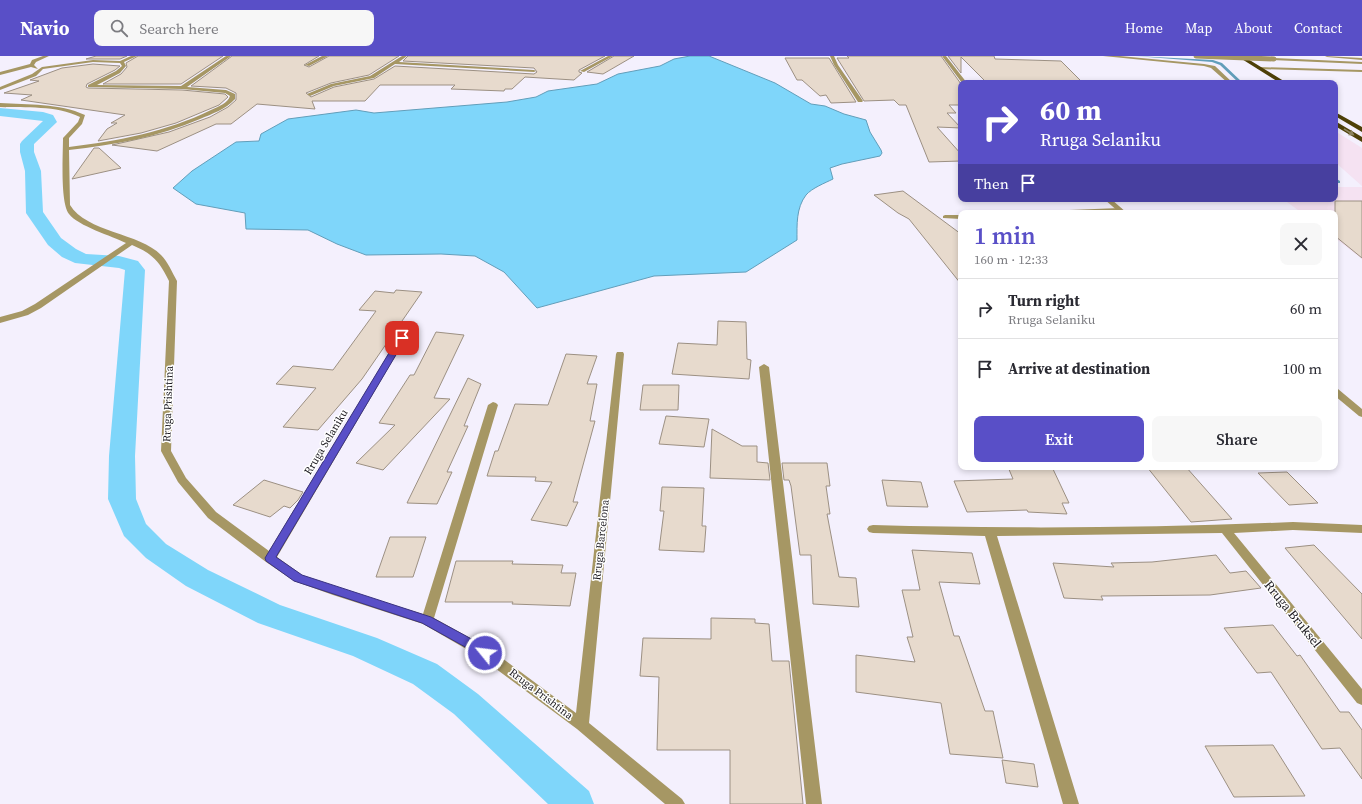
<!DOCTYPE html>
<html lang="en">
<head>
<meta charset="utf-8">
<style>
  :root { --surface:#fff; --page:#f7f7f7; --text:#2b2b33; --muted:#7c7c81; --line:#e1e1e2; --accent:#594fc7 }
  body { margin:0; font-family:"Source Serif 4",serif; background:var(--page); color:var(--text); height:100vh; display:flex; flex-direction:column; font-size:15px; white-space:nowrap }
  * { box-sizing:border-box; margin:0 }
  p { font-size:13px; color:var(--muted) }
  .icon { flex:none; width:22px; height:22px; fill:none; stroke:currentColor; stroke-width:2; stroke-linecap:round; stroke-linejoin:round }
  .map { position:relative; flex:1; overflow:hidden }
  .drawer { position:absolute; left:958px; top:154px; width:380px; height:260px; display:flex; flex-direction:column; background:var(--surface); border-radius:8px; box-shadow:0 2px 6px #0003 }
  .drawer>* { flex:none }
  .top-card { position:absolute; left:958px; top:24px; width:380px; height:122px; border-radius:8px; box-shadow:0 2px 6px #0003; background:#594fc7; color:#fff; overflow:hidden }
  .pin { position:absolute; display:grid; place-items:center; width:34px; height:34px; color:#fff; margin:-17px; border-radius:8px; box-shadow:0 2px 6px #0006 }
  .me { position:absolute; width:44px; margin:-22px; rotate:299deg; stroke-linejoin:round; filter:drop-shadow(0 0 3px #0008) }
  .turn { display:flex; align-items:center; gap:14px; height:84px; padding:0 16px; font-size:18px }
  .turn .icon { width:52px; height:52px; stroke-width:2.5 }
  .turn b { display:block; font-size:28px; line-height:34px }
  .then { display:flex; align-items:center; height:38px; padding:0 16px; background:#0003; gap:8px; font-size:15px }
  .round { display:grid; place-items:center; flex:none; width:42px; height:42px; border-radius:8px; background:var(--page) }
  .summary { display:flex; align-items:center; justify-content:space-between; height:68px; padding:0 16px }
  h1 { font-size:24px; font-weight:600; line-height:30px; color:var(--accent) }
  .button { display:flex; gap:8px; margin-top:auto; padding:8px 16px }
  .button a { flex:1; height:46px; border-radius:8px; background:var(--accent); color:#fff; font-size:16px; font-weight:600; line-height:46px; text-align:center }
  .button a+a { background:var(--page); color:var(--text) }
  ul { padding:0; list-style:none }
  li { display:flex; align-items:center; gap:12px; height:60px; padding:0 16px; border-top:1px solid var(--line) }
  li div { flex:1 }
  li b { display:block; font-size:15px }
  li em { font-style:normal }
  header { display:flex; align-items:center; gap:24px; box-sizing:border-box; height:56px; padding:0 20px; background:var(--accent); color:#fff }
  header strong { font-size:19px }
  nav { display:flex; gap:22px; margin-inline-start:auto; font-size:14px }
  .search { width:280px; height:36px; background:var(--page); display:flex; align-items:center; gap:10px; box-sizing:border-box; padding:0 14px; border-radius:8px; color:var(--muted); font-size:15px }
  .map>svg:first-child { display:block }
</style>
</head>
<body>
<header>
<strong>Navio</strong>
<div class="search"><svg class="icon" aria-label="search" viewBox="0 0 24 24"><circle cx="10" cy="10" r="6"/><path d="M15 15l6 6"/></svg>Search here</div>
<nav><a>Home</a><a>Map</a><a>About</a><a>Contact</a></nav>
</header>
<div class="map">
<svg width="1362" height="748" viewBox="0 0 1362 748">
  <rect width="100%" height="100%" fill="#f4f0fd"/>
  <path fill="#f5e2f2" d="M1335 75 1362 92V130L1335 106Z
    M1335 131H1362V203L1335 182V157H1302L1283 143H1335Z"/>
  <path fill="#7fd6fa" stroke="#629eba" d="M690 0H709L775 27 811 48 825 50 844 58 866 64 870 76 881 94 882 97 880 100 842 108 830 112 833 123C825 127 812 132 806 139 796 152 797 169 797 184L746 216 654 220 537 252 504 216 475 200 441 198 366 199 337 188 308 174 246 173 245 157 196 148 173 132 192 115 236 86 259 85 261 78 288 63 356 54 374 57 507 46 536 41 548 35 597 28 618 18 660 10 674 3Z"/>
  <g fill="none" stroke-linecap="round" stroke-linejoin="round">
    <path fill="#629eba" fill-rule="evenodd" d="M1135 0 1213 4 1222 7 1243 27H1239L1220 9 1212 6Z
      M1335 122 1340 125V127H1335Z"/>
    <path fill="#7fd6fa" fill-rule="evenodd" d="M0 52 43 56 53 59 57 66 34 88V96L41 115 43 156 61 182 76 193 86 198 119 200 138 205 145 214 135 400 136 443 146 468 166 488 208 514 280 549 377 582 437 608 478 638 589 735 594 748H548L454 658 413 628 353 600 258 567 186 530 146 502 124 480 108 443 109 400 125 214 119 212 75 207 62 201 48 189 26 157 25 115 20 96V88L22 85 43 65 0 60Z"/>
  </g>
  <path fill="#e7dacd" stroke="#9c9083" d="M96 0H127L120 3H86Z
    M138 0H223L181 28H103L121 18 127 11 126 7Z
    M232 0H319L304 9 309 11 329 0H399L369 19 331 27 306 37 311 41 334 31 374 23 395 10 534 18 537 16 534 12 403 5 408 0H605L579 14V16L582 17 574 24 525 21 512 33H505L504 35 451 33 455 29H380L365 45H312L315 53 257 48 231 68H216L157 95 112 89 169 76 210 61 228 51 236 44V37L226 32 191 30Z
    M614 0H634L603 18 587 16Z
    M847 0H941L961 28V49H949L956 57H947L961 72 937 71 961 98V105L929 106 906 49H899L894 44 864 45 837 2H849Z
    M948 0H994L995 3 1061 5 1083 27H987L961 1V17Z
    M785 2H829L856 46 831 47 826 39 820 40 802 24H797Z
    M93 8 120 10 115 14 87 28 86 31 88 32 182 34 225 38 228 41 219 49 176 67 141 77 98 85 107 73 117 67H111L125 59 21 44 32 39 4 37 39 25 30 24 62 12Z
    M94 92H99L121 112 72 123Z
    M903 135 961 178V228L909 163 898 157 874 139Z
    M1335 145H1362V202L1335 180Z
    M396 234 422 236 362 323 318 374 283 371 316 332 276 328 293 310 333 314 376 255 359 254 375 235 394 237Z
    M718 265 746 266 747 303 751 304 749 323 672 318 678 287 717 289Z
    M436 276 464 279 434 342 450 343 383 414 356 407 395 369 379 367 410 319H414Z
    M566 298 597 300 587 328H597L590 365H595L573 446H578L567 470 531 464 552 426 535 425 536 421 487 420 495 395H498L515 348 548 349Z
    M468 322 481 328 464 370H468L447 416H452L437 448 407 447Z
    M643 329H679L678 354H640Z
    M666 360 709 363 704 391 659 388Z
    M712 373 742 390H757V406L768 407 770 424 710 422Z
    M782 407H827L830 430H826L830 458H827L839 521 856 522 859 551 813 548 811 499H800L791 430 789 424H784Z
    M1008 411H1052L1069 447H1062L1067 458 1028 456 1027 454 967 456 954 425 1013 423Z
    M1147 411H1186L1232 463 1191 466Z
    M1287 416 1318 447 1289 449 1258 417Z
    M264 424 303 436 298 444 290 452 284 450 270 461 233 449Z
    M882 424 921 426 928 451 887 450Z
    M662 431 704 432 702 470H706L704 496 659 494 664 455H660Z
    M390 481H426L413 521H376Z
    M1314 489 1362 538V583L1285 492Z
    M912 494 972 497 980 528 939 526 954 580H959L985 655H993L1003 702 950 698 941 647 856 636V599L915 606 907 581H913L902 534H920Z
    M1216 499 1230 517 1246 515 1261 532 1210 539 1101 540 1103 544 1064 542 1053 507 1114 511 1111 507 1152 506Z
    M456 505H513L512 508 563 509 561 517H576L570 550 512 548 513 546H445Z
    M711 562 755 563V567L769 568 772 605H789L803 748H730V694H657L659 621 640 620 643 582 711 583Z
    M1273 569 1297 600 1300 599 1340 656H1349L1362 674V723L1340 692 1322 693 1271 616 1257 617 1224 572Z
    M1273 689 1305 740 1234 741 1205 690Z
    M1002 704 1034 708 1038 731 1006 727Z"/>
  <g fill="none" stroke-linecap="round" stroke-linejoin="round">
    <path fill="#a69764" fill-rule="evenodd" d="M43 0H49L36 6 34 9 38 13 31 11 0 19V16L30 8 32 4Z
      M131 0H137L124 6 126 10 120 17 97 29 181 30 226 0H231L187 31 226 34 235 38V43C226 53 212 58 200 63 158 81 114 89 69 94L70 149C86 176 140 177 161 199 168 206 172 216 177 225L171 395 186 422 216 456 269 495 398 282 399 280H405L406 282 277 501 302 519 341 533 423 558 488 349 493 346 496 347 498 349 434 562 490 593 576 657 616 298 617 296H623L624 298 589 667 682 743 685 748H665L577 673 480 601 423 568 333 539 294 525 266 506 208 462 178 426 161 395 169 225C159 205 153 198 132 189L41 252 28 259 0 267V261L22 255 35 248 126 187C112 180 78 170 69 158 60 146 63 99 63 82L78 66 80 61C56 49 26 52 0 51V47C28 49 59 47 85 59L82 68 69 82V91C118 85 166 76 211 54 218 51 228 47 230 40L225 37 182 33 88 31V29L116 15 122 10 120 7 93 6 43 13 36 20 0 34V31L32 18 42 11 93 4 120 5Z
      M322 0H328L309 10 305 9Z
      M402 0H407L399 6 534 14 536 15 534 16 395 8 374 22 334 30 310 40 307 38 331 28 370 20Z
      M608 0H613L584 16 580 15Z
      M830 0H834L838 9 863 45 862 46H858L834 9Z
      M1103 0H1120L1204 8 1215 10 1233 27H1228L1211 12 1204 10Z
      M1325 0 1362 2V4L1327 1Z
      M1259 11 1362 14V16L1257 13Z
      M1120 152 1122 153V155L1041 157 1044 155Z
      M945 159H961V163L943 162V160Z
      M764 308 769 311 822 748H806L759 311Z
      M1293 466 1362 469V477L1293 474 1234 477 1362 633V649L1357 647 1222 477 997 480 1079 748H1063L985 480 873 477 869 476 867 473 869 470 873 469C1013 473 1153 472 1293 466Z"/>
    <path fill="#a69764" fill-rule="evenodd" d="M942 0H946L967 27H962Z
      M1274 2 1362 6V8L1272 4Z
      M1104 143H1111L1127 157H1120Z
      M1335 332 1338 333 1362 353V361L1359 360 1335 340Z"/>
    <path fill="#4e4008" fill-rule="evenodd" d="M1237 0H1243L1287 27H1280Z
      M1335 56 1362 71V76L1335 60Z
      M1335 65 1362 81V86L1335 70Z"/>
    <path stroke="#a69764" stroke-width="5" d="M1196 0 1274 3"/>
  </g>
  <defs><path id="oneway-solid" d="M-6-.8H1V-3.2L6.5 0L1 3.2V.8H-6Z"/></defs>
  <use fill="#8c835e" href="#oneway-solid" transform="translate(1349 76) rotate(32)"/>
  <path fill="#594fc7" stroke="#3a3381" d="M402 279 406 282 276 501 302 519 431 561 490 593 491 597 490 600 485 602 422 567 294 525 266 505 265 502 398 282Z"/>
  <g text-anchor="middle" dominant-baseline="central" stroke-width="3" stroke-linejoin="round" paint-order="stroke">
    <g font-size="11" fill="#1f1d23" stroke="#fff">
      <text transform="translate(168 348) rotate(-88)">Rruga Prishtina</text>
      <text transform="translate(326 386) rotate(-59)">Rruga Selaniku</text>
      <text transform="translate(601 484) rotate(-84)">Rruga Barcelona</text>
      <text transform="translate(541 638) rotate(37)">Rruga Prishtina</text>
    </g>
    <g font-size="13" fill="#1f1d23" stroke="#fff">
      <text transform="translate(1293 558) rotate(51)">Rruga Bruksel</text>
    </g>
  </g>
</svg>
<div class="pin" style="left:402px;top:282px;background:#d93025"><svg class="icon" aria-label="arrive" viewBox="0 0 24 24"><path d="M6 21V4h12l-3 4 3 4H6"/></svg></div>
<svg class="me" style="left:485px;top:597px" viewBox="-20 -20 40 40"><circle r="17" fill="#594fc7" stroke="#fff" stroke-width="3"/><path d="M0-11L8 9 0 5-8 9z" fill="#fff"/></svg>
<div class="top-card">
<div class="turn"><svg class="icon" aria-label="right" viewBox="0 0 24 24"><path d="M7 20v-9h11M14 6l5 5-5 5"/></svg><div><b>60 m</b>Rruga Selaniku</div></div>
<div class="then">Then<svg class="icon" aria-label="arrive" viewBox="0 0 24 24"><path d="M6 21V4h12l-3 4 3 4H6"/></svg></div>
</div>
<section class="drawer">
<div class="summary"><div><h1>1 min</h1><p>160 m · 12:33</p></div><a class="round"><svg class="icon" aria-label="close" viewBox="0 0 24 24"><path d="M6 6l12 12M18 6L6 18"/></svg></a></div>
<ul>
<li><svg class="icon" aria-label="right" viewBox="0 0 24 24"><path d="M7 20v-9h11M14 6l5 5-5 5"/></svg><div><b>Turn right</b><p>Rruga Selaniku</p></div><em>60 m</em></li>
<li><svg class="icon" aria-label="arrive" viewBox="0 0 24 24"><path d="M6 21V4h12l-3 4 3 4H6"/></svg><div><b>Arrive at destination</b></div><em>100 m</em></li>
</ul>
<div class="button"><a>Exit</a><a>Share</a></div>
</section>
</div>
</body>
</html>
